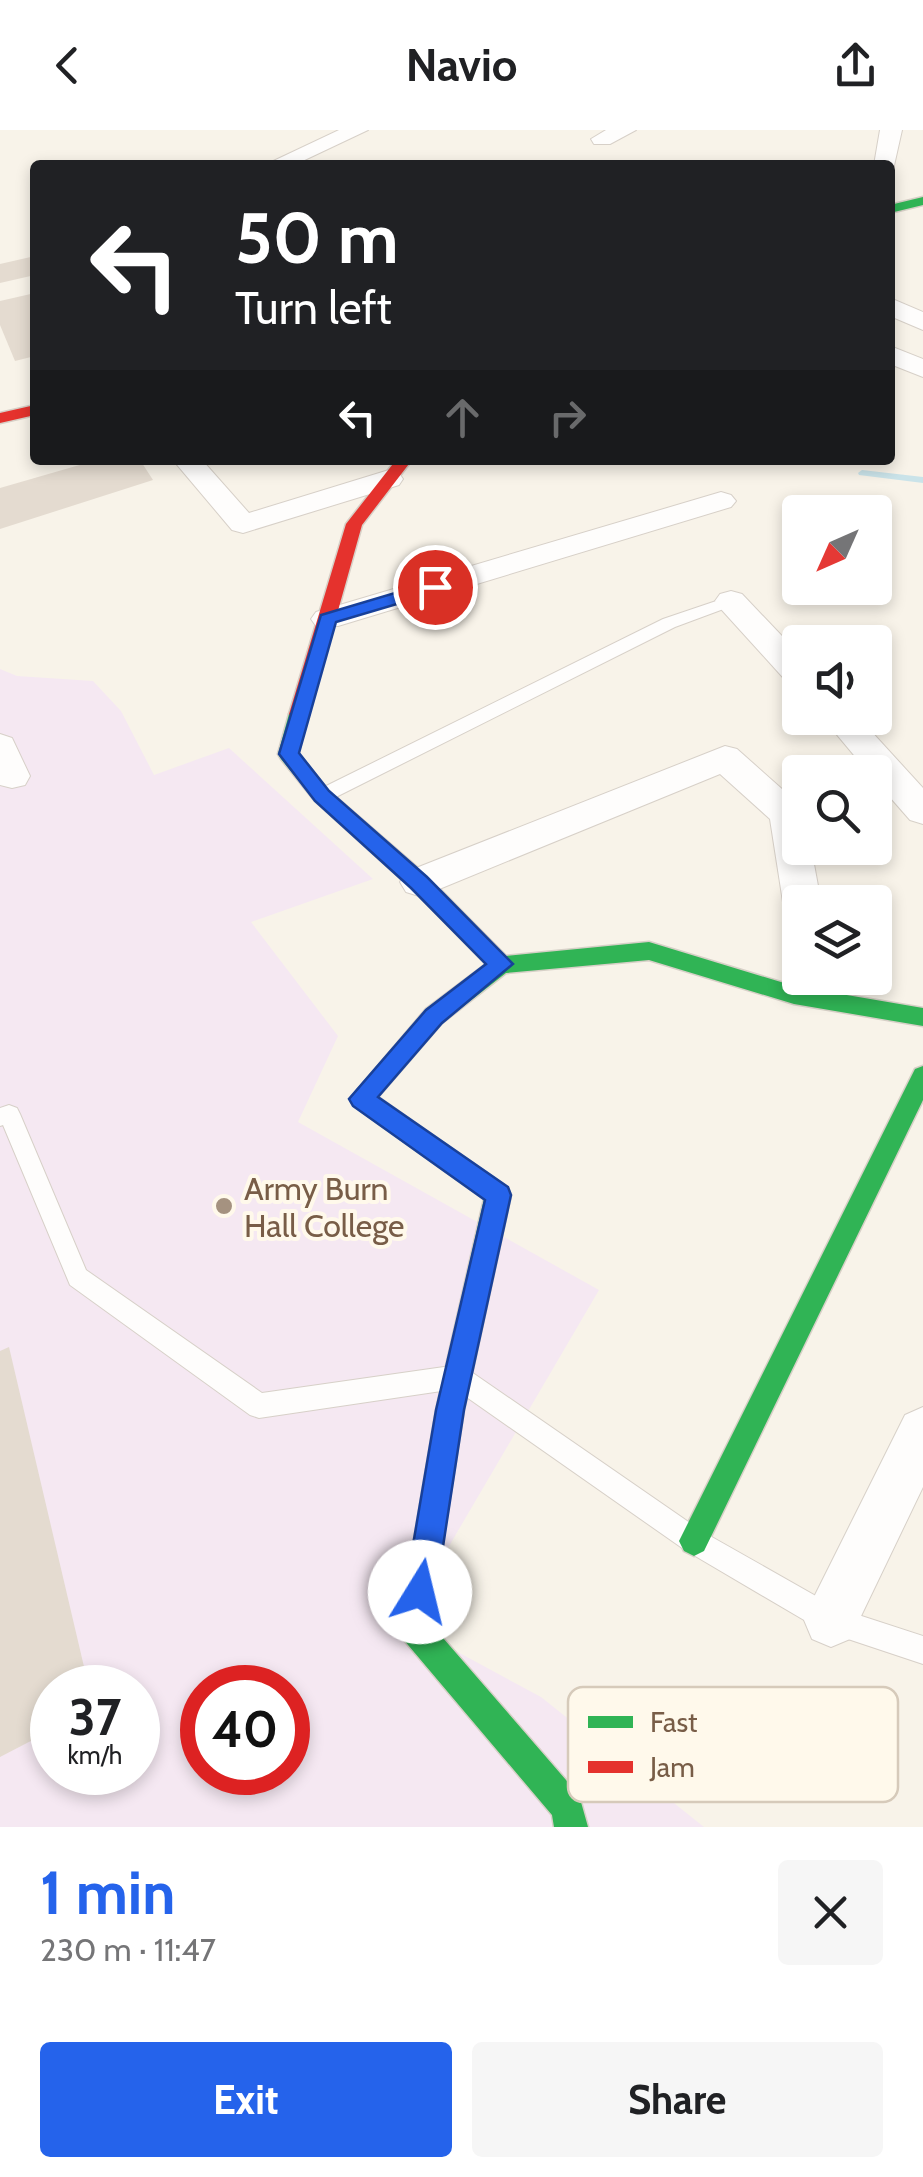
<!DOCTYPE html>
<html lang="en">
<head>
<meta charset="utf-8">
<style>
  :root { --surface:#fff; --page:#f6f6f6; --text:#202124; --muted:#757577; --accent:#2563eb }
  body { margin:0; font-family:Cabin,sans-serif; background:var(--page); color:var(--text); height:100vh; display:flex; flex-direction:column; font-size:38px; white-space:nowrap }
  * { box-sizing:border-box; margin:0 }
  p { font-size:32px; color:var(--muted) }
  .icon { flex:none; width:55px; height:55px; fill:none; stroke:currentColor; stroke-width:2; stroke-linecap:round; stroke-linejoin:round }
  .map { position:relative; height:1697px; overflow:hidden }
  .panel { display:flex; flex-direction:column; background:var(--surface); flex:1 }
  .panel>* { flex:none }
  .top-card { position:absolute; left:30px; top:30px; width:865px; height:305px; border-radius:10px; box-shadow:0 5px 15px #0003; background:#202124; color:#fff; overflow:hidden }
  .needle { width:65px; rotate:225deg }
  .fabs { position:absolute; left:782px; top:365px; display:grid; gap:20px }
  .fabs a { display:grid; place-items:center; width:110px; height:110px; border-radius:10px; background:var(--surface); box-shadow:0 5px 15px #0003; font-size:50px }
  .speed { position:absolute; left:30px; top:1535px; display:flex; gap:20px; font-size:50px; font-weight:700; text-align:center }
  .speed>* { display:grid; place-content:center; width:130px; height:130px; border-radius:50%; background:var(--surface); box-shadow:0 5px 15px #0003; line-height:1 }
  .speed small { font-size:25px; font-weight:400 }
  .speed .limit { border:15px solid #d22; background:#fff; color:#111 }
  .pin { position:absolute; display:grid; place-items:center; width:85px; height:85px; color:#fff; margin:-42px; border:5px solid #fff; border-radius:50%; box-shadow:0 2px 10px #0007 }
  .me { position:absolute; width:110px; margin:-55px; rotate:9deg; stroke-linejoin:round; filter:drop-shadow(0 0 8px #0008) }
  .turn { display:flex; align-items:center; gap:35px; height:210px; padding:0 40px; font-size:45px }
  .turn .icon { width:130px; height:130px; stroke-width:2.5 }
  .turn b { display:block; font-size:70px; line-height:85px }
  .lanes { display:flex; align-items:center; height:95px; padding:0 40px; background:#0003; justify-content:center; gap:50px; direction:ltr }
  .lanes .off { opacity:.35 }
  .round { display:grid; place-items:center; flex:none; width:105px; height:105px; border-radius:10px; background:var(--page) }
  .overview { display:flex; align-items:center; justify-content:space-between; height:170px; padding:0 40px }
  h1 { font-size:60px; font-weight:700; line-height:75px; color:var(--accent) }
  .action { display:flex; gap:20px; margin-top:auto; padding:20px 40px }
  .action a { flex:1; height:115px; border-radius:10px; background:var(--accent); color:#fff; font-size:40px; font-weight:700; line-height:115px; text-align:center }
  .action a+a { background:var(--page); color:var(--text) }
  header { display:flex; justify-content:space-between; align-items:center; height:130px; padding:0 40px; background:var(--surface); font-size:45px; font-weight:700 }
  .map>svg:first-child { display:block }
</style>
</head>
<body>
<header><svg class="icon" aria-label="back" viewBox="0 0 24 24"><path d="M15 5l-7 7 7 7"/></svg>Navio<svg class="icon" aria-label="share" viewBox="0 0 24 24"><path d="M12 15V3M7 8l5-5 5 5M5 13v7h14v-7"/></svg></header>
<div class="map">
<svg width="923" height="1697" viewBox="0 0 923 1697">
  <rect width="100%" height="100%" fill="#f8f3e9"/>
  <path fill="#f5e8f2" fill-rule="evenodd" d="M0 539 17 546 93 551 121 581 154 645 229 618 373 749 251 792 338 906 298 992 599 1160 404 1493 541 1567 704 1697H0ZM52 1558H138V1642H52ZM202 1558H288V1642H202Z"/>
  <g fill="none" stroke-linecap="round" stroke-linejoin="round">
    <path fill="#cae3e9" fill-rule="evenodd" d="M862 340 923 347V353L859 345 858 343Z"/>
  </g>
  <path fill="#e4dbd0" d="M35 126V145L0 153V134Z
    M35 163V226L15 231 0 195V171Z
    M80 330H140L153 350 0 399V358L83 334Z
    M9 1217 89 1558H52V1600L0 1627V1221Z"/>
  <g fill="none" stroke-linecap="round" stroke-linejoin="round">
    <defs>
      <path id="lane" d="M731 466 739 471 737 474 675 497 328 671H316L313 666 316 661 663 489Z
        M9 975 17 978 20 984 86 1140 262 1263 458 1235 467 1239 703 1402 837 1478 923 1506V1534L821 1500 685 1420 455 1259 259 1288 250 1285 70 1155 3 995 0 996V978Z"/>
      <path id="street" d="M339 0H368L294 35H265Z
        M606 0H636L610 14H594L591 9Z
        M880 0H902L893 40 890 35H874Z
        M890 168 923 182V200L890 186Z
        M890 216 923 229V247L890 234Z
        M173 330H202L249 383 389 340 399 343 403 349 399 355 243 403 232 400Z
        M721 362 731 365 736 371 731 377 338 496H316L311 489 316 482Z
        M731 461 742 464 800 525V556L788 553 720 478 715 471 720 464Z
        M823 588H859L923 658V694L910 690 875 650V642H868Z
        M0 604 12 608 30 646 25 655 12 658 0 655Z
        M725 616 737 619 800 675V718H811L821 772H800V786L788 782 783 772 770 689 720 644 432 762 419 766 406 762 400 752 406 742Z
        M923 1277V1357L850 1509 831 1517 812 1509 804 1490 812 1471 905 1285Z"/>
      <path id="fast" d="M923 67V75L890 83V75Z
        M299 578 309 584 298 623 329 661 427 746 506 826 649 812 794 856 923 878V896L794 874 649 830 506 843 442 893 378 967 507 1057 511 1065 464 1280 430 1493 579 1665 588 1697H554L552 1685 403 1509 399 1498 436 1280 484 1069 354 976 350 969 426 879 486 834 411 758 315 671 281 629 278 624 289 584Z
        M923 936V970L704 1421 694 1426 684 1421 679 1411 915 939Z"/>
      <path id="jam" d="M35 275V285L0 293V283Z
        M396 330H412L362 395 309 584 299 590 292 589 289 584 346 394Z"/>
    </defs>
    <use href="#lane" stroke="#d7d0c8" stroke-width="2"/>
    <use href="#street" stroke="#d7d0c8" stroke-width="2"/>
    <use href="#fast" stroke="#d7d0c7" stroke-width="3"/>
    <use href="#jam" stroke="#d7d0c7" stroke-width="3"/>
    <use href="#lane" fill="#fefdfc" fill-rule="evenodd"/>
    <use href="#street" fill="#fefdfc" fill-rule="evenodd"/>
    <use href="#fast" fill="#30b455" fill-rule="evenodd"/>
    <use href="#jam" fill="#e5322d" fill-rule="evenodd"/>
  </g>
  <path fill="#2563eb" stroke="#184099" stroke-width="2.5" d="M435 451 444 457 441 461 336 492 299 623 329 661 427 747 513 834 442 893 378 967 508 1057 511 1065 464 1280 436 1462 431 1472 420 1477 410 1472 405 1462 436 1280 485 1070 353 976 349 969 426 880 486 834 411 758 315 671 279 624 321 485Z"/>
  <circle fill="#a59280" stroke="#fff9eb" stroke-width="4" cx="224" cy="1076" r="10"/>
  <g text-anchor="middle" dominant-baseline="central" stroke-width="8" stroke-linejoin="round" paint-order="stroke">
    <g font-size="32" fill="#785d47" stroke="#fff9eb" text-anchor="start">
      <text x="244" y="1058">Army Burn<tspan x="244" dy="37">Hall College</tspan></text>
    </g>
  </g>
  <rect x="568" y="1557" width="330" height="115" rx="15" fill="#fff9eb" stroke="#d6caba" stroke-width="2.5"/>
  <rect x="588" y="1586" width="45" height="12" fill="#30b455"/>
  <rect x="588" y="1631" width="45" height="12" fill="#e5322d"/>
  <g font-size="28" fill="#785d47">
    <text x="650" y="1602">Fast</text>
    <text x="650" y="1647">Jam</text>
  </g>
</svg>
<div class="fabs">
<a><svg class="needle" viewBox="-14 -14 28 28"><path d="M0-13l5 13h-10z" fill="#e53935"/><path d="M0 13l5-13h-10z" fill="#757577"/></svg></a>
<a><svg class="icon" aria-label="sound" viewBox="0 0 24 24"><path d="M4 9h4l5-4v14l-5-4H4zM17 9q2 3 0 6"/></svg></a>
<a><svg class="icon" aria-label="search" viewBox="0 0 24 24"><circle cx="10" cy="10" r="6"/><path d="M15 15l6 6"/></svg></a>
<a><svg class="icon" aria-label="layers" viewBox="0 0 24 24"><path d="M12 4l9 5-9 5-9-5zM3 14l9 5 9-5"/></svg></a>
</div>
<div class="speed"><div>37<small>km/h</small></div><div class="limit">40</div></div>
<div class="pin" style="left:435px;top:457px;background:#d93025"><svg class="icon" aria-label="arrive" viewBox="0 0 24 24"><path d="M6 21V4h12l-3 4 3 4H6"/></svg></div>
<svg class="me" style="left:420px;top:1462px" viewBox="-20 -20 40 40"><circle r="19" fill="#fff"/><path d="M0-13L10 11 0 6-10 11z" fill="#2563eb"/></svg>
<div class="top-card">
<div class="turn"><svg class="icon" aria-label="left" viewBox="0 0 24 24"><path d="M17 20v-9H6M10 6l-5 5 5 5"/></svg><div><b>50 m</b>Turn left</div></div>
<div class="lanes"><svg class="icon" aria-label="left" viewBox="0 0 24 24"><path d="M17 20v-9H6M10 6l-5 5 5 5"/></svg><svg class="icon off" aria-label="ahead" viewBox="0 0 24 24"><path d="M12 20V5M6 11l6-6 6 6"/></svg><svg class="icon off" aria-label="right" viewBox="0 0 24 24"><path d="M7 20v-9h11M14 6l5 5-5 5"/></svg></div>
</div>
</div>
<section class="panel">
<div class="overview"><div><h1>1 min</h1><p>230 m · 11:47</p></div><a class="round"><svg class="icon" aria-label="close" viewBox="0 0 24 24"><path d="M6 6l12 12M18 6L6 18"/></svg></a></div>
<div class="action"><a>Exit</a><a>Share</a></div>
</section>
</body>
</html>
